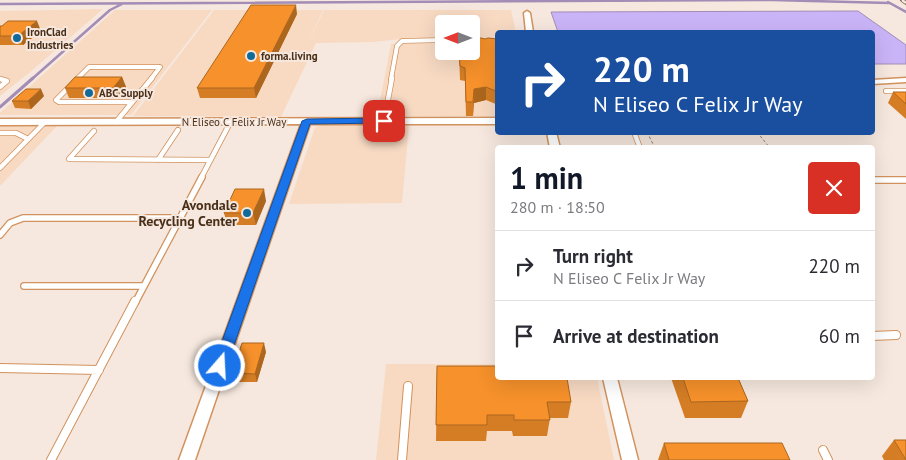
<!DOCTYPE html>
<html lang="en">
<head>
<meta charset="utf-8">
<style>
  :root { --surface:#fff; --page:#f2f2f3; --text:#2b2b33; --muted:#7c7c81; --line:#e1e1e2; --accent:#111827 }
  body { margin:0; font-family:"PT Sans",sans-serif; background:var(--page); color:var(--text); height:100vh; display:flex; flex-direction:column; font-size:19px; white-space:nowrap }
  * { box-sizing:border-box; margin:0 }
  p { font-size:16px; color:var(--muted) }
  .icon { flex:none; width:28px; height:28px; fill:none; stroke:currentColor; stroke-width:2; stroke-linecap:round; stroke-linejoin:round }
  .map { position:relative; flex:1; overflow:hidden }
  .details { position:absolute; left:495px; top:145px; width:380px; height:235px; display:flex; flex-direction:column; background:var(--surface); border-radius:5px; box-shadow:0 5px 20px #0002 }
  .details>* { flex:none }
  .banner { position:absolute; left:495px; top:30px; width:380px; height:105px; border-radius:5px; box-shadow:0 5px 20px #0002; background:#1a4fa0; color:#fff; overflow:hidden }
  .needle { width:32px; rotate:270deg }
  .buttons { position:absolute; left:435px; top:15px; display:grid; gap:10px }
  .buttons a { display:grid; place-items:center; width:45px; height:45px; border-radius:5px; background:var(--surface); box-shadow:0 5px 20px #0002; font-size:25px }
  .pin { position:absolute; display:grid; place-items:center; width:42px; height:42px; color:#fff; margin:-21px; border-radius:10px; box-shadow:0 2px 8px #0006 }
  .me { position:absolute; width:55px; margin:-28px; rotate:19deg; stroke-linejoin:round; filter:drop-shadow(0 0 4px #0008) }
  .turn { display:flex; align-items:center; gap:18px; height:105px; padding:0 15px; font-size:22px }
  .turn .icon { width:65px; height:65px; stroke-width:2.5 }
  .turn b { display:block; font-size:35px; line-height:42px }
  .round { display:grid; place-items:center; flex:none; width:52px; height:52px; border-radius:5px; background:var(--page) }
  .head { display:flex; align-items:center; justify-content:space-between; height:85px; padding:0 15px }
  h1 { font-size:30px; font-weight:800; line-height:38px; color:var(--accent) }
  ul { padding:0; list-style:none }
  li { display:flex; align-items:center; gap:15px; height:70px; padding:0 15px; border-top:1px solid var(--line) }
  li div { flex:1 }
  li b { display:block; font-size:19px }
  li em { font-style:normal }
  .map>svg:first-child { display:block }
</style>
</head>
<body>
<div class="map">
<svg width="906" height="460" viewBox="0 0 906 460">
  <rect width="100%" height="100%" fill="#f6e8de"/>
  <path fill="#f8dac3" d="M103 9 29 73 0 96V11Z
    M115 10H212L131 115H0V113Z
    M214 10H323L308 43 324 10H511L516 32H498L497 38H471V24H444V38H409L374 42 316 43 281 117 133 116Z
    M444 43V51H471L497 43V116H377L391 44Z
    M323 125 409 126 402 203 289 204 314 130 315 127Z
    M0 126H57L0 186Z
    M386 364H497L498 378H597L614 460H376Z"/>
  <path fill="#cab4f8" stroke="#a38cb5" d="M858 11 906 45V64H873L872 32H558L551 12Z"/>
  <g fill="none" stroke-linecap="round" stroke-linejoin="round">
    <path stroke="#a38cb5" stroke-width="2.5" d="M888 2 906 12
      M0 4 772 0 889 3
      M32 79 110 10 122 4"/>
    <path stroke="#a38cb5" stroke-width="3" d="M0 107 33 78"/>
    <defs>
      <path id="service-far3" d="M77 79 89 67H160
        M151 79 160 67
        M391 79 397 46 402 41 444 40"/>
      <path id="service-far2" d="M78 78 56 100 59 102H132
        M0 79 7 81 0 87
        M886 91H906
        M384 121 392 78
        M116 122 152 78
        M94 131 69 159 210 160
        M634 132 640 148
        M0 133H16L28 139
        M158 160 178 130
        M0 168 45 122
        M201 178 231 121"/>
      <path id="service-far1" d="M872 180H906
        M0 235 10 223 23 218H180
        M24 286H143
        M135 303 202 177"/>
      <path id="service" d="M872 336 896 335
        M0 368 99 370
        M823 450 828 460
        M51 460 135 301
        M402 460 408 386"/>
      <path id="minor" d="M527 11 530 13 533 32H526L524 13Z
        M906 78V82L872 84V80Z
        M498 118V124H310L195 460H179L301 124 0 125V119Z
        M547 132H556L560 148H550Z
        M603 378H617L638 460H622Z"/>
    </defs>
    <use href="#service-far3" stroke="#d2925d" stroke-width="5.5"/>
    <use href="#service-far2" stroke="#d2925d" stroke-width="6"/>
    <use href="#service-far1" stroke="#d2925d" stroke-width="8"/>
    <use href="#service" stroke="#d2925d" stroke-width="10"/>
    <use href="#minor" stroke="#d2925d" stroke-width="3"/>
    <path stroke="#998474" stroke-width="1" stroke-dasharray="3 2" stroke-linecap="butt" d="M647 132 655 148
      M757 132 770 148"/>
    <use href="#service-far3" stroke="#fff" stroke-width="4"/>
    <use href="#service-far2" stroke="#fff" stroke-width="4.5"/>
    <use href="#service-far1" stroke="#fff" stroke-width="5.5"/>
    <use href="#service" stroke="#fff" stroke-width="8"/>
    <use href="#minor" fill="#fff" fill-rule="evenodd"/>
    <defs>
      <path id="rail" d="M902 0 906 3"/>
    </defs>
    <use href="#rail" stroke="#7a6250" stroke-width="4"/>
    <use href="#rail" stroke="#f6e8de" stroke-width="2.5" stroke-dasharray="7" stroke-linecap="butt"/>
  </g>
  <path fill="#d47d25" d="M297 14 256 98H200L197 88Z
    M0 26 41 31 23 45H0Z
    M485 39H498V105L486 100 474 103 473 116H466L465 81 460 80 459 51Z
    M122 77 126 87 117 98H69L65 88Z
    M893 92H906V119L888 103Z
    M44 96 31 109 15 108 12 101Z
    M648 132H675L649 134Z
    M266 201 256 225H227L224 213Z
    M266 352 257 382H235L232 373Z
    M437 366 571 402 568 418H550L547 436H513L512 431H487L486 441H436Z
    M671 378H738L748 401 741 418H685Z
    M894 440 906 460H884L882 456Z
    M664 443 790 460H658Z"/>
  <path fill="#ac661e" d="M296 5 297 14 256 98 254 88Z
    M37 21 41 31 23 45 18 36Z
    M122 77 126 87 117 98 113 88Z
    M486 87V100L474 103 473 116 474 89Z
    M41 89 44 96 31 109 28 101Z
    M264 189 266 201 256 225 253 213Z
    M264 343 266 352 257 382 255 374Z"/>
  <path fill="#f6912b" stroke="#ac661e" d="M251 5H296L254 88H197Z
    M8 21H37L18 36H0V26H2Z
    M471 38H481L485 39 488 38 498 39V92L486 87 474 89 473 102H466L465 68 460 66 459 51H471Z
    M75 77H122L113 88H65Z
    M26 89H41L28 101H12Z
    M893 92H906V104Z
    M235 189H264L253 213H224Z
    M242 343H264L255 374 232 373Z
    M437 366H498V378H567L571 402H547L550 420H514V415H487V425H436Z
    M683 378H738L748 401 691 402Z
    M894 440H906V460Z
    M664 443H782L790 460H669Z"/>
  <path fill="#1a73e8" stroke="#114b97" d="M384 118 389 121 388 123 310 124 227 366 225 370 220 372 215 370 213 366 302 121 307 119Z"/>
  <g fill="#116a9a" stroke="#f6e8de" stroke-width="2">
    <circle cx="17" cy="38" r="5"/>
    <circle cx="251" cy="56" r="5"/>
    <circle cx="89" cy="93" r="5"/>
    <circle cx="247" cy="213" r="5"/>
  </g>
  <g text-anchor="middle" dominant-baseline="central" stroke-width="4" stroke-linejoin="round" paint-order="stroke">
    <g font-size="11" font-weight="bold" fill="#492e18" stroke="#f6e8de" text-anchor="start">
      <text x="27" y="32">IronClad<tspan x="27" dy="13">Industries</tspan></text>
      <text x="261" y="56">forma.living</text>
      <text x="99" y="93">ABC Supply</text>
    </g>
    <g font-size="11" fill="#492e18" stroke="#f6e8de">
      <text x="234" y="122">N Eliseo C Felix Jr Way</text>
    </g>
    <g font-size="14" font-weight="bold" fill="#492e18" stroke="#f6e8de" text-anchor="end">
      <text x="237" y="205">Avondale<tspan x="237" dy="16">Recycling Center</tspan></text>
    </g>
  </g>
</svg>
<div class="buttons">
<a><svg class="needle" viewBox="-14 -14 28 28"><path d="M0-13l5 13h-10z" fill="#e53935"/><path d="M0 13l5-13h-10z" fill="#7c7c81"/></svg></a>
</div>
<div class="pin" style="left:384px;top:121px;background:#d93025"><svg class="icon" aria-label="arrive" viewBox="0 0 24 24"><path d="M6 21V4h12l-3 4 3 4H6"/></svg></div>
<svg class="me" style="left:220px;top:366px" viewBox="-20 -20 40 40"><circle r="17" fill="#1a73e8" stroke="#fff" stroke-width="3"/><path d="M0-11L8 9 0 5-8 9z" fill="#fff"/></svg>
<div class="banner">
<div class="turn"><svg class="icon" aria-label="right" viewBox="0 0 24 24"><path d="M7 20v-9h11M14 6l5 5-5 5"/></svg><div><b>220 m</b>N Eliseo C Felix Jr Way</div></div>
</div>
<section class="details">
<div class="head"><div><h1>1 min</h1><p>280 m · 18:50</p></div><a class="round" style="background:#d93025;color:#fff"><svg class="icon" aria-label="close" viewBox="0 0 24 24"><path d="M6 6l12 12M18 6L6 18"/></svg></a></div>
<ul>
<li><svg class="icon" aria-label="right" viewBox="0 0 24 24"><path d="M7 20v-9h11M14 6l5 5-5 5"/></svg><div><b>Turn right</b><p>N Eliseo C Felix Jr Way</p></div><em>220 m</em></li>
<li><svg class="icon" aria-label="arrive" viewBox="0 0 24 24"><path d="M6 21V4h12l-3 4 3 4H6"/></svg><div><b>Arrive at destination</b></div><em>60 m</em></li>
</ul>
</section>
</div>
</body>
</html>
